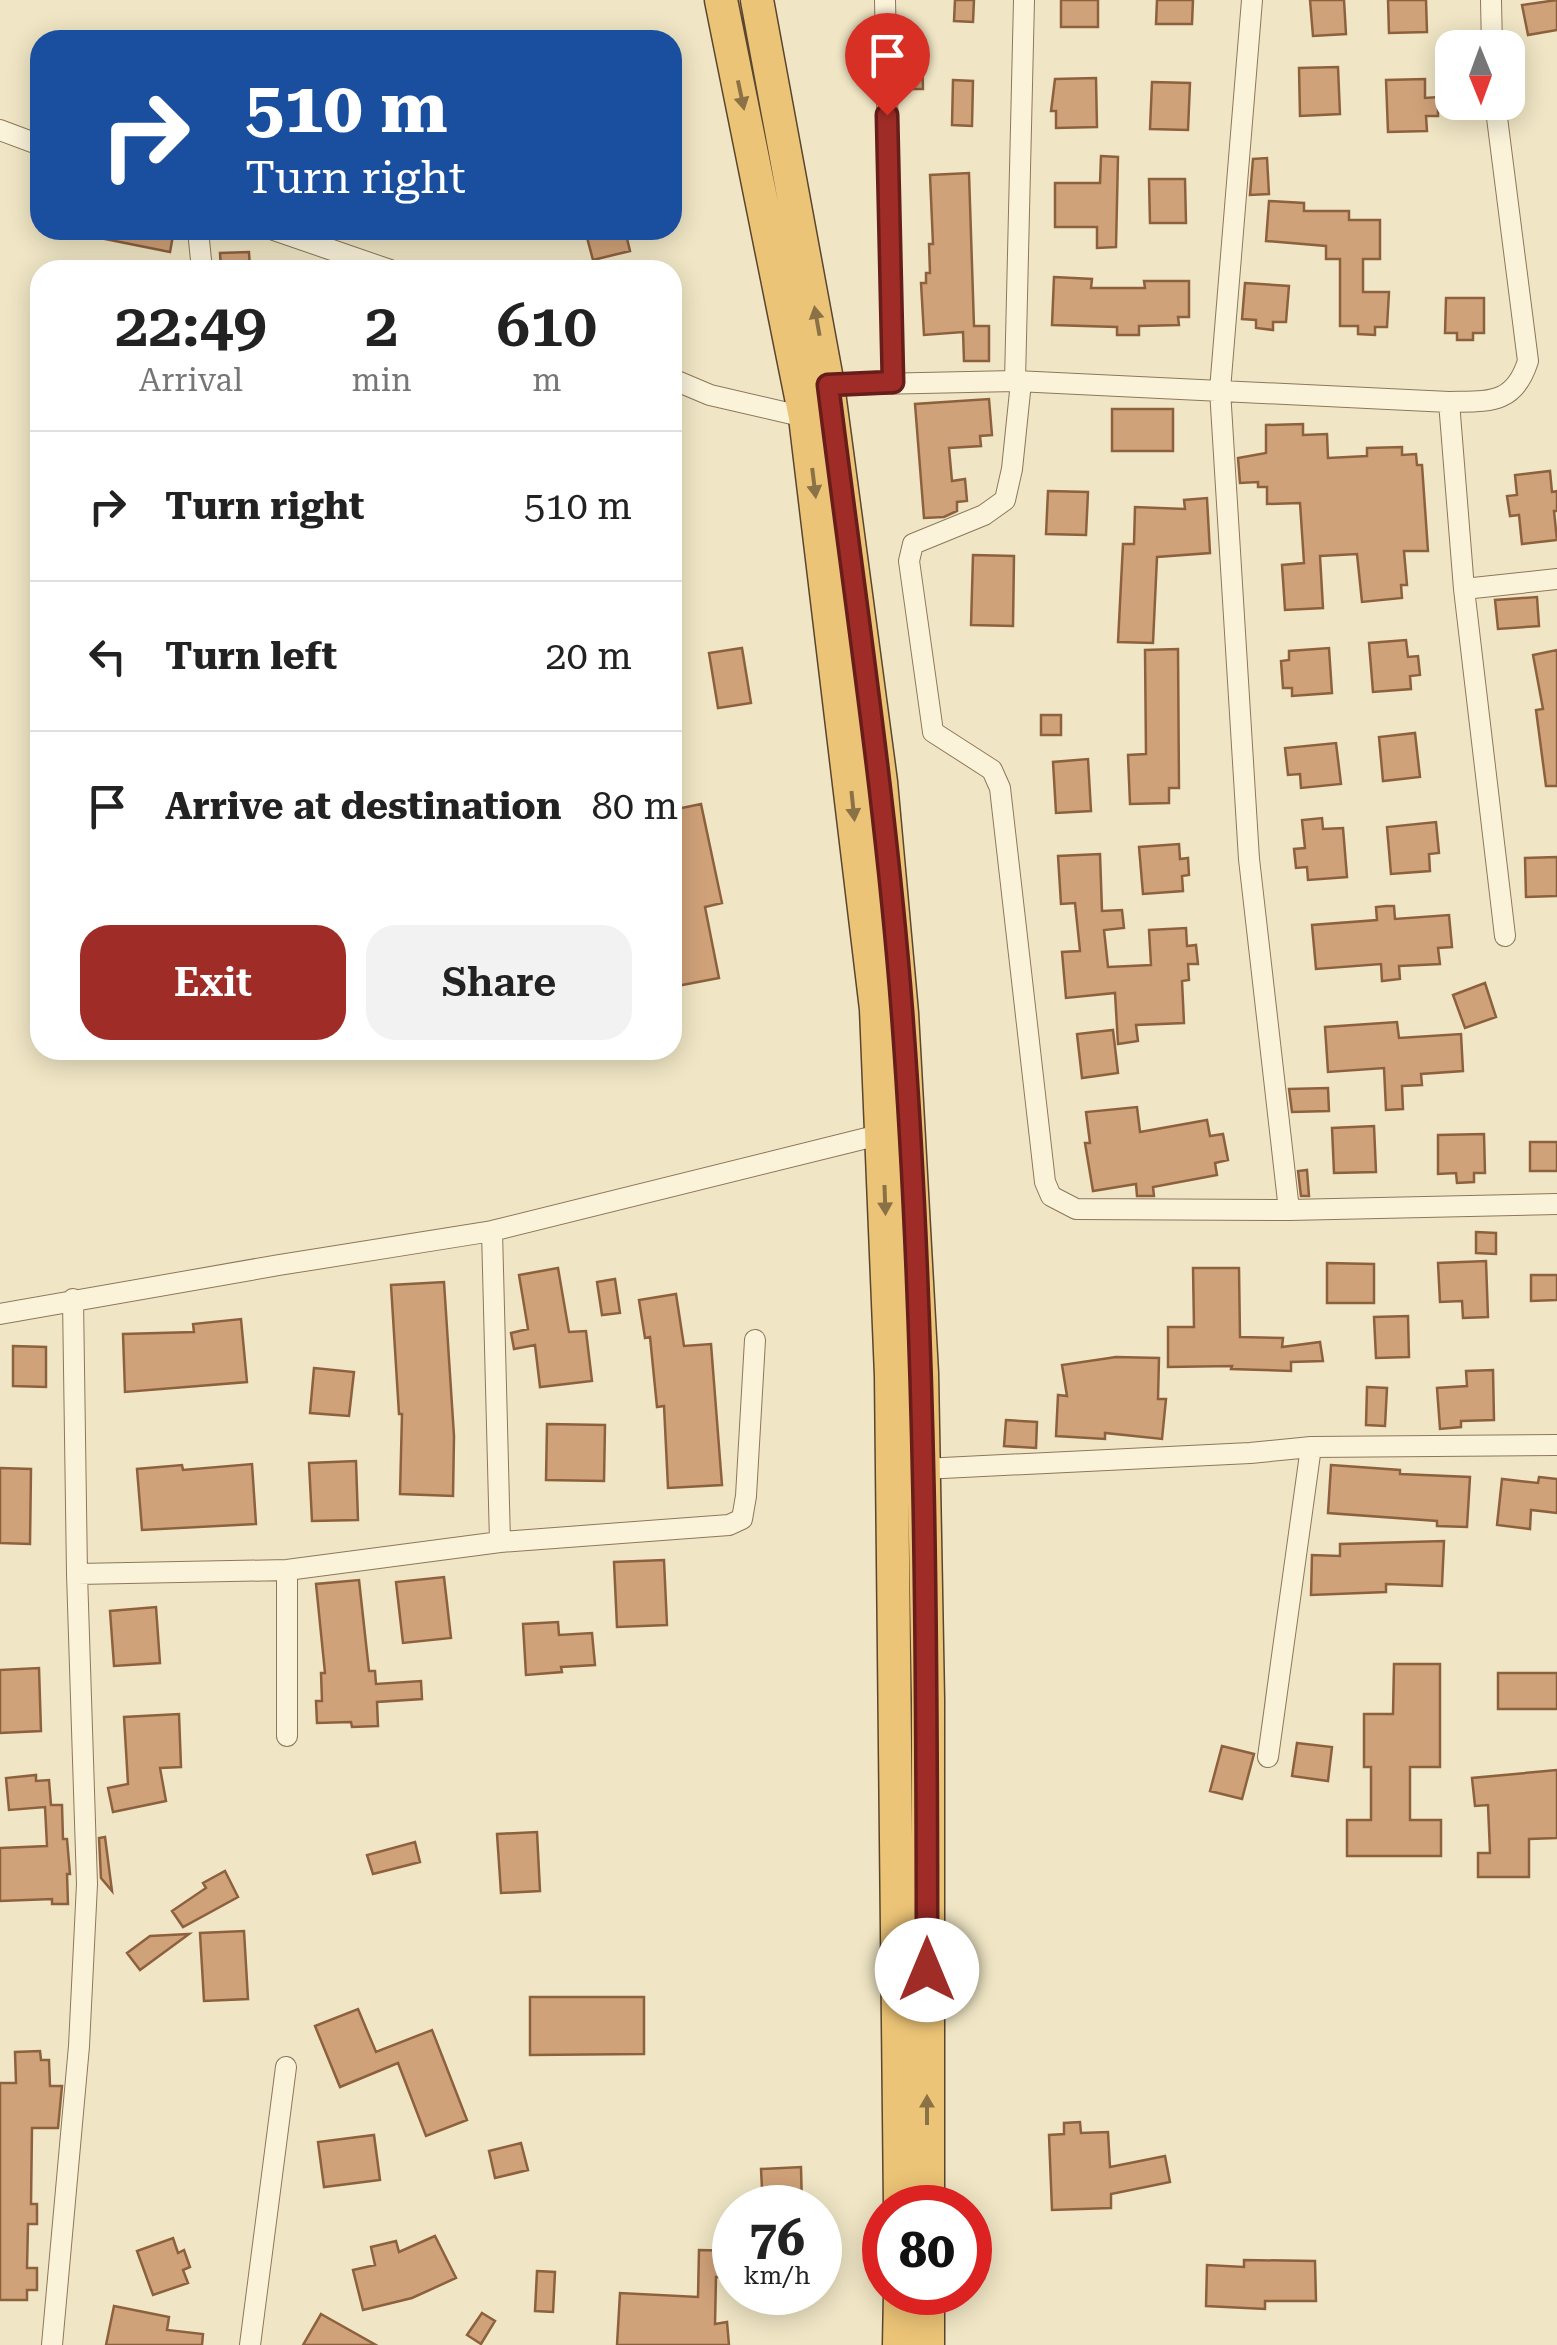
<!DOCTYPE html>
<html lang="en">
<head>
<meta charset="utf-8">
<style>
  :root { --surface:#fff; --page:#f2f2f2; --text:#222; --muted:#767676; --line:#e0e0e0; --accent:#9f2c27 }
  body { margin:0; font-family:"Roboto Serif",serif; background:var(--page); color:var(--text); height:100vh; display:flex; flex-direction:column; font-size:38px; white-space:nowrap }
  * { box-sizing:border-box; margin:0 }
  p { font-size:32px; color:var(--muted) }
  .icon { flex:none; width:55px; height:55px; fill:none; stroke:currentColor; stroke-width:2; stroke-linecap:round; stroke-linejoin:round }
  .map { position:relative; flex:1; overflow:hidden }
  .drawer { position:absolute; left:30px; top:260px; width:652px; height:800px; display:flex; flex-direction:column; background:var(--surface); border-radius:30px; box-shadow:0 5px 25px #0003 }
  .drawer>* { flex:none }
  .guide { position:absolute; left:30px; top:30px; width:652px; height:210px; border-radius:30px; box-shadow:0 5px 25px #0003; background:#1a4fa0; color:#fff; overflow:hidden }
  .needle { width:65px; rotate:179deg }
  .buttons { position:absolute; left:1435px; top:30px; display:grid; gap:20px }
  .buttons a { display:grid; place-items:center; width:90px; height:90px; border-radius:20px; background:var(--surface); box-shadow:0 5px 25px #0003; font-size:50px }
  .speed { position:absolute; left:712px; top:2185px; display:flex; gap:20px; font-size:50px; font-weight:700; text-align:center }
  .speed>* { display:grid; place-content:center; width:130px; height:130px; border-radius:50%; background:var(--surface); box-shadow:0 5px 25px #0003; line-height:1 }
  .speed small { font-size:25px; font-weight:400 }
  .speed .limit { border:15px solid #d22; background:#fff; color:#111 }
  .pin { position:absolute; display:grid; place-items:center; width:85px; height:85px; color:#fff; margin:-102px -42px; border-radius:50% 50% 50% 0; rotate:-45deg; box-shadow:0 0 10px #0007 }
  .pin .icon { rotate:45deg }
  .me { position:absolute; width:110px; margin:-55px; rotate:0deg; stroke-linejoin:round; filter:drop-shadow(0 0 8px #0008) }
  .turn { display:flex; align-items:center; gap:35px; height:210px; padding:0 50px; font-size:45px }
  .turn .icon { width:130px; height:130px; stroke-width:2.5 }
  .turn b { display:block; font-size:70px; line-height:85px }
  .eta { display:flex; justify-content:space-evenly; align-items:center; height:170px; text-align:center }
  .eta b { font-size:60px; font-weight:600; line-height:70px }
  .primary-button { display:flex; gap:20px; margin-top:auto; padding:20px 50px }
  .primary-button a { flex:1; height:115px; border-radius:30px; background:var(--accent); color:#fff; font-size:40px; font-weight:600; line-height:115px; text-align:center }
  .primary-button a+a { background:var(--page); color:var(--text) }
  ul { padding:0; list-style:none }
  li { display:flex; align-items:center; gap:30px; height:150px; padding:0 50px; border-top:2px solid var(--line) }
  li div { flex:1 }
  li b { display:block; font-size:38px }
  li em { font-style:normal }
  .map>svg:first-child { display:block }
</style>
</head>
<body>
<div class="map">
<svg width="1557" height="2345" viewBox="0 0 1557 2345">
  <rect width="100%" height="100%" fill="#f0e6c5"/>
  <path fill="#d0a279" stroke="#8d613e" stroke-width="2.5" d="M955 0H974L973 22 954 21Z
    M1061 0H1098V27H1061Z
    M1157 0H1193L1192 24H1156Z
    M1310 0H1344L1346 34 1313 36Z
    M1388 0H1426L1427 32 1389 33Z
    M1557 0V30L1528 35 1522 5Z
    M901 54H922L923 89H901Z
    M1338 67 1340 114 1300 116 1299 68Z
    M1096 78 1097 127 1056 128V111H1051L1055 79Z
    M1425 79V98L1438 97V116H1426L1427 131 1388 132 1386 80Z
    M953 80 973 81 972 126 952 125Z
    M1152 82 1190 83 1188 130 1150 129Z
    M1101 156 1118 157 1116 247 1097 248V227H1055V183H1100Z
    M1267 158 1269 194 1250 195 1253 159Z
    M969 173 974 326H989V361H964L963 332 924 335 921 283H926V273H930L929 244H933L930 175Z
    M1149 179H1185L1186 223H1150Z
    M1269 201 1304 203V211H1349V220H1380V259H1363V292H1389L1387 327H1375V335L1358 334V326H1340V259H1326V246L1266 241Z
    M101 230H174L170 252 100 238Z
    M585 230H625L630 251 593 260Z
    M249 252 250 270H221L220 253Z
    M1054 277 1092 279 1091 288H1145L1144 281H1189V317H1178L1179 325 1139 326V335H1117V327L1052 325Z
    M1245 283 1289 286 1286 322H1273V330L1256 328V320L1242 319Z
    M1446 298H1484V333H1473V340H1457V333H1445Z
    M989 399 992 435 980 436 981 446 949 448 952 481 965 479 967 501 957 502V511L944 517 924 518 915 404Z
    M1112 409H1173V451H1112Z
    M1303 424V435L1327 434 1328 458 1367 456V448L1402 447V455L1416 454 1417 465H1422L1428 551H1404L1407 585H1401L1402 598 1362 602 1357 554 1320 556 1323 608 1285 610 1282 565 1304 563 1300 503 1267 504V487H1258V482L1240 483 1238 458 1266 453V425Z
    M1550 471 1552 492 1557 491V511H1554L1557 540 1522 544 1519 515 1510 516 1507 496 1517 495 1515 475Z
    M1048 491 1088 492 1086 535 1046 534Z
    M1207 498 1210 553 1157 557 1153 643 1118 642 1123 544H1134L1135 507 1185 509 1184 500Z
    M973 555 1014 556 1013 626 971 625Z
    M1537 597 1539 626 1498 629 1495 600Z
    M1406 640 1408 657 1418 656 1420 675 1410 676 1411 689 1373 692 1369 643Z
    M742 648 751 703 718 708 709 653Z
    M1329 648 1332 693 1292 696V688H1283L1281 661 1289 660V651Z
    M1178 649 1179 788H1169V803L1130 804 1128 755 1146 754 1145 650Z
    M1557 650V786H1546L1536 710 1543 709 1533 655Z
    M1041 715H1061V735H1041Z
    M1415 733 1420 777 1383 781 1379 737Z
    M1336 743 1341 784 1301 788 1300 774 1288 775 1285 748Z
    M1088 759 1091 811 1056 813 1053 762Z
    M701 804 722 903 705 907 719 978 677 986 672 963V810Z
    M1322 818 1323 829 1343 828 1347 877 1308 880 1307 867 1296 868 1294 849 1305 848 1302 820Z
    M1436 822 1439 853 1429 854 1430 871 1391 874 1387 827Z
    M1179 844 1180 859 1188 858 1189 875 1182 876 1183 891 1143 894 1139 847Z
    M1100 854 1102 911 1122 910 1124 928 1104 930 1108 967 1151 965 1149 930 1186 928 1187 946 1196 945 1198 964H1188L1189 980 1182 981 1184 1023 1136 1025 1138 1041 1118 1044 1115 993 1066 998 1062 952 1080 951 1075 903 1061 904 1058 856Z
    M1557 857V896L1526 897 1525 858Z
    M1386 906H1394L1395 919 1449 915 1452 947 1438 948 1440 964 1399 966 1400 979 1382 981 1381 964 1316 969 1312 925 1377 920 1376 907Z
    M1485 983 1496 1017 1465 1028 1453 995Z
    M1397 1022 1399 1038 1461 1034 1463 1071 1421 1074 1422 1085 1402 1086 1403 1109 1386 1110 1384 1068 1328 1072 1325 1027Z
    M1113 1030 1118 1073 1082 1078 1077 1034Z
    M1328 1088 1329 1111 1292 1112 1289 1089Z
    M1137 1107 1140 1132 1207 1120 1210 1136 1223 1134 1228 1160 1215 1163 1217 1175 1153 1187 1154 1196H1137L1136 1184 1093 1191 1085 1143H1090L1086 1112Z
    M1374 1126 1376 1172 1334 1173 1332 1128Z
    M1484 1134 1485 1173H1474V1182L1457 1183 1456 1173 1438 1174V1135Z
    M1530 1142H1557V1171H1530Z
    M1307 1170 1309 1196H1301L1298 1171Z
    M1476 1232 1496 1233V1254L1476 1253Z
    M1486 1261 1488 1317 1463 1318 1462 1301 1440 1302 1438 1263Z
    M1327 1263 1374 1264V1303H1327Z
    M558 1268 569 1332 586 1331 592 1381 540 1387 535 1345 514 1349 511 1333 528 1329 519 1275Z
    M1193 1268H1239L1240 1337 1283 1338 1282 1347 1320 1342 1323 1361 1291 1362V1371L1231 1369 1232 1366 1168 1367V1327H1194Z
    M1531 1275H1557V1300L1531 1301Z
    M615 1279 620 1313 602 1315 597 1282Z
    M444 1282 454 1436 453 1496 400 1494 402 1414H399L391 1285Z
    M676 1294 684 1346 711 1344 722 1485 668 1488 664 1406 657 1407 650 1337 645 1338 639 1300Z
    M1408 1316 1409 1357 1376 1358 1374 1317Z
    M241 1319 247 1382 125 1392 123 1334 194 1332 193 1324Z
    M13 1346 46 1347V1387L13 1386Z
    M1116 1357 1159 1358 1158 1399H1166L1162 1439 1105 1433V1439L1056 1436 1058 1395 1067 1396 1062 1365Z
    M314 1368 354 1372 349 1416 310 1413Z
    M1493 1370 1494 1420 1461 1421V1427L1440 1429 1437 1388 1467 1386 1466 1371Z
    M1367 1387 1387 1388 1385 1426 1366 1425Z
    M1006 1420 1037 1422 1036 1448 1004 1446Z
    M547 1424 605 1425 604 1481 546 1480Z
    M356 1461 358 1520 312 1521 309 1463Z
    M252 1464 256 1524 142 1530 137 1469 182 1465 183 1470Z
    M1331 1465 1400 1470V1474L1470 1477 1467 1527 1437 1526V1521L1328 1513Z
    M0 1468 31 1469 30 1544 0 1543Z
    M1539 1477 1557 1479V1513L1531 1510 1530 1529 1497 1525 1502 1479 1538 1483Z
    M1444 1541 1442 1586 1386 1584V1592L1311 1595 1312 1555 1340 1556V1544Z
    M664 1560 667 1625 617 1627 614 1562Z
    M444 1577 451 1638 403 1643 396 1582Z
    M359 1580 369 1671H375L376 1684 421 1681 422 1699 377 1702 378 1726 352 1727 351 1722 317 1723 316 1701H322L321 1673H325L316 1584Z
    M156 1607 160 1663 114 1666 110 1611Z
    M558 1622 559 1635 592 1633 595 1665 561 1667 562 1672 526 1675 523 1624Z
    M1394 1664H1440V1767H1410V1820H1441V1856H1347V1820H1371V1767H1364V1714H1393Z
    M39 1668 41 1731 0 1733V1670Z
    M1498 1673H1557V1709H1498Z
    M179 1714 181 1767 160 1768 166 1801 113 1812 108 1788 128 1784 124 1717Z
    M1297 1743 1332 1747 1328 1781 1292 1776Z
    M1222 1746 1254 1754 1242 1799 1210 1791Z
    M1557 1770V1838L1529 1839V1877H1478V1853H1490L1488 1805 1475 1806 1472 1778Z
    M36 1775V1781L49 1780 51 1805H62L63 1839H67L70 1874H67L68 1904H52V1899L0 1901V1848L47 1846 45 1807 9 1810 6 1778Z
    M537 1832 540 1891 501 1893 497 1834Z
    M105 1837 112 1891 101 1878 99 1838Z
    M415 1842 420 1862 373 1874 367 1855Z
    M225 1871 238 1897 183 1927 172 1911 206 1888 203 1883Z
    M244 1931 248 1999 204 2001 200 1933Z
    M189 1934 140 1970 127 1953 150 1936Z
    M530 1997H644V2054L530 2055Z
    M358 2009 376 2052 432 2030 467 2120 426 2136 398 2063 340 2087 315 2026Z
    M40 2051 41 2060H49L50 2086H62L58 2128H32L31 2204H37V2224H28L27 2268H37V2290H27V2300H0V2083H16L15 2052Z
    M1080 2122 1081 2133 1108 2132 1110 2167 1165 2156 1170 2182 1111 2194V2208L1052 2210 1049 2135 1064 2134V2123Z
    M374 2135 380 2180 324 2187 318 2142Z
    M521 2143 528 2170 495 2178 489 2151Z
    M801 2167 802 2208H763L761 2169Z
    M435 2236 456 2278 412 2298 363 2310 353 2270 375 2265 371 2247 396 2241 399 2252Z
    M173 2238 178 2253 184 2250 190 2267 183 2270 188 2283 153 2295 137 2251Z
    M699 2250 735 2251V2277H716L715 2324 727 2322 729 2345H617L620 2293 698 2297Z
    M1244 2260 1315 2261 1316 2301H1265V2309L1206 2306 1207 2265 1244 2267Z
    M537 2271 555 2272 553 2312 535 2311Z
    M114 2306 169 2317 167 2330 203 2334 202 2345H106Z
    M482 2313 495 2321 481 2344 467 2335Z
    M321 2314 376 2345H303Z"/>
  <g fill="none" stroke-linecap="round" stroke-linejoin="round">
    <defs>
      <path id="minor" d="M885 0 893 382
        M1252 0 1220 390 1249 859 1289 1210
        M1491 0 1492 48
        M0 130 40 145
        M198 230 202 270
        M274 230 390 270
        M672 379 710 395 805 417
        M1015 381 1024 0
        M1021 382 1012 469 1005 500 984 515 913 544 909 561 933 732 992 770 1000 788 1045 1182 1051 1196 1076 1209 1289 1210 1557 1204
        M828 385 1015 381 1449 402C1489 401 1514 405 1528 361L1495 102
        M1449 402 1464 589 1505 936
        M1464 589 1557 579
        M492 1231 500 1542
        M0 1314 279 1265 492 1231 883 1134
        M923 1469 1250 1453 1311 1447 1557 1445
        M287 1570V1736
        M77 1574 287 1570 500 1542 729 1525 742 1519 746 1496 755 1340
        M1268 1757 1311 1447
        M52 2345 79 2046 87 1884 77 1574 73 1299
        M250 2345 286 2067"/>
      <path id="trunk" d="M721 0 805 417 876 1009 891 1376 900 2208
        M757 0 828 385 881 782 902 1013 922 1373 928 1699V2208
        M899 2345 900 2292
        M928 2345V2292"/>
    </defs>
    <use href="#minor" stroke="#8d775a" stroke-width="22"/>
    <use href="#trunk" stroke="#5a452e" stroke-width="35"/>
    <use href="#minor" stroke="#faf2d9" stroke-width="20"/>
    <use href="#trunk" stroke="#ecc477" stroke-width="32"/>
  </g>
  <defs><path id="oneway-solid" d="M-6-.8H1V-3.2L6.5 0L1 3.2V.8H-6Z" transform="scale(2.5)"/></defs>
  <g fill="#8b7246">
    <use href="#oneway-solid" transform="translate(741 95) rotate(78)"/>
    <use href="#oneway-solid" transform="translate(817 321) rotate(-100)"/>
    <use href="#oneway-solid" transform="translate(814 483) rotate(83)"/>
    <use href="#oneway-solid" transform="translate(853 806) rotate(84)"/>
    <use href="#oneway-solid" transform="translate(885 1200) rotate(88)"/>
    <use href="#oneway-solid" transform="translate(927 2110) rotate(-90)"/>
  </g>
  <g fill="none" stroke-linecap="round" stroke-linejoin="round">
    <defs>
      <path id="route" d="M887 115 893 382 828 385C854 594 886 802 902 1012 926 1331 927 1651 927 1970"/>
    </defs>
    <use href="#route" stroke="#671d19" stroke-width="25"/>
    <use href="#route" stroke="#9f2c27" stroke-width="18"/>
  </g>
</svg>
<div class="buttons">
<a><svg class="needle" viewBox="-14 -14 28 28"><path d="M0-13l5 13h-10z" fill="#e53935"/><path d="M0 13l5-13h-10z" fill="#767676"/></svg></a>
</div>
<div class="speed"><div>76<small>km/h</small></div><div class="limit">80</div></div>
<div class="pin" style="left:887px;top:115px;background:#d93025"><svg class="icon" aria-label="arrive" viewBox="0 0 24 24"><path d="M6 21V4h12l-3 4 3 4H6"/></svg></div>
<svg class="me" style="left:927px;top:1970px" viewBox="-20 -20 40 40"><circle r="19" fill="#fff"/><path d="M0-13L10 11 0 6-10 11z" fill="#9f2c27"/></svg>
<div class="guide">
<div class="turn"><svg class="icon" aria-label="right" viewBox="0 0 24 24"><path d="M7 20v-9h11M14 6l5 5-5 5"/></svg><div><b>510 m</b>Turn right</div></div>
</div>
<section class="drawer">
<div class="eta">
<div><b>22:49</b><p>Arrival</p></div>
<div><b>2</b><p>min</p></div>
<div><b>610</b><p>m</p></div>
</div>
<ul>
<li><svg class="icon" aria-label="right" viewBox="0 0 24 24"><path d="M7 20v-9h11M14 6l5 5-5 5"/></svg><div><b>Turn right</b></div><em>510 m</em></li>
<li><svg class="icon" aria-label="left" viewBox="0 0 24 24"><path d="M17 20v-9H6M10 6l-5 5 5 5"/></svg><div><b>Turn left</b></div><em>20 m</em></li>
<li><svg class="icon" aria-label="arrive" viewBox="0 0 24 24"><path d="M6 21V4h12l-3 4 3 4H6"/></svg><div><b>Arrive at destination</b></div><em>80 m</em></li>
</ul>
<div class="primary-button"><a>Exit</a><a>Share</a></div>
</section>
</div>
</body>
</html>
